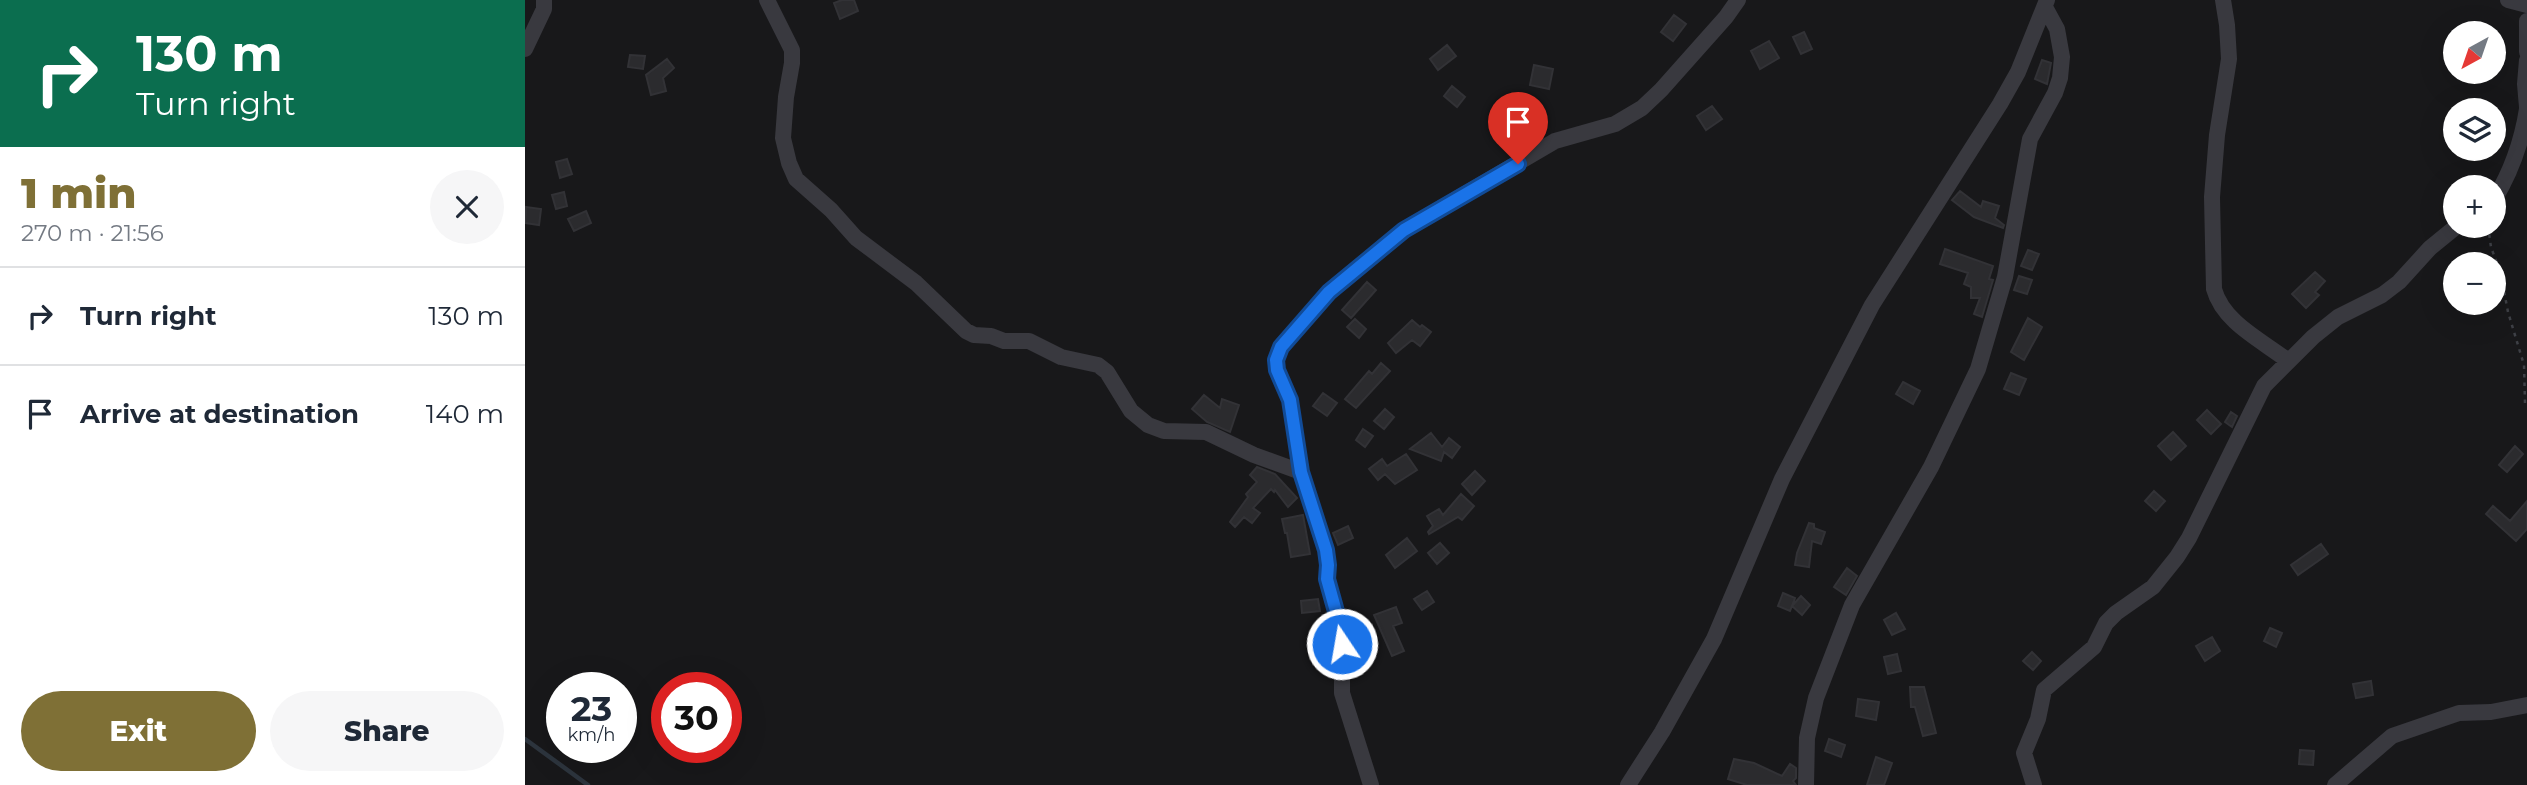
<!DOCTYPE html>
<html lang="en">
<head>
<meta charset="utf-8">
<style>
  :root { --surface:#fff; --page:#f6f6f7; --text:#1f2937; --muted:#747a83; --line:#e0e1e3; --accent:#7f7036 }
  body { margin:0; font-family:Montserrat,sans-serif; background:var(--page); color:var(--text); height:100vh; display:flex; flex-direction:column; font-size:26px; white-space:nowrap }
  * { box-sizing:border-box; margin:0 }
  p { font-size:23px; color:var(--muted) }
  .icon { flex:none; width:38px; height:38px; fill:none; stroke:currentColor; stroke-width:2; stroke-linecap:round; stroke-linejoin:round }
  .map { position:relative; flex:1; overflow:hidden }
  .side { display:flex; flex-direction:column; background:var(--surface); width:525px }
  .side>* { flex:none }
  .hud { background:#0b6e4f; color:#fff; overflow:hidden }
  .needle { width:46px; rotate:220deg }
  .tools { position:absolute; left:1918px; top:21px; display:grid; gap:14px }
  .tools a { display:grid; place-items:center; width:63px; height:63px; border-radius:50%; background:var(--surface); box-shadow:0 7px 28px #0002; font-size:35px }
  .speed { position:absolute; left:21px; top:672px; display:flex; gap:14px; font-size:35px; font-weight:700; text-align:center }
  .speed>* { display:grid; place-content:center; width:91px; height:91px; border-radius:50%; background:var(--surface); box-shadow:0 7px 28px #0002; line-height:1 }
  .speed small { font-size:18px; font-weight:400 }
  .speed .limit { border:10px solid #d22; background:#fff; color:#111 }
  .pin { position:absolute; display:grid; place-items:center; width:60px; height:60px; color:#fff; margin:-72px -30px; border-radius:50% 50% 50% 0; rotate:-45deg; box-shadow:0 0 7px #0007 }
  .pin .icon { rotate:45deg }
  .me { position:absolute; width:77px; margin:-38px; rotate:348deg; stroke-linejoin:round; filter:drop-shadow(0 0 5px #0008) }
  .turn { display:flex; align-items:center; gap:24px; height:147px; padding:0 21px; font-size:32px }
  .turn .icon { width:91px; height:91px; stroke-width:2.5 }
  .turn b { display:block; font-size:49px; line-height:60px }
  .round { display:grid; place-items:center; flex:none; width:74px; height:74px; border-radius:37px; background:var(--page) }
  .overview { display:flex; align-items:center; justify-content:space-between; height:119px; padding:0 21px }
  h1 { font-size:42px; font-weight:800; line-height:52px; color:var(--accent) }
  .action { display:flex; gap:14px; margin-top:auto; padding:14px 21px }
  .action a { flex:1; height:80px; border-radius:42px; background:var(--accent); color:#fff; font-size:28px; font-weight:800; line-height:80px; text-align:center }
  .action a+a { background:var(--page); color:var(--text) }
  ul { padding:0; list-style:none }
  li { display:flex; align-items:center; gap:21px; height:98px; padding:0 21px; border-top:2px solid var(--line) }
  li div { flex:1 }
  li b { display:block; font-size:26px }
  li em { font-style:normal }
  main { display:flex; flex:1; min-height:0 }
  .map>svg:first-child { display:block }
</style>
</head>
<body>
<main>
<section class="side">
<div class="hud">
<div class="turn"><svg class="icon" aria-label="right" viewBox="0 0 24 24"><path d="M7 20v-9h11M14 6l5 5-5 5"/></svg><div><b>130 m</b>Turn right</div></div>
</div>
<div class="overview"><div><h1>1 min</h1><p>270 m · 21:56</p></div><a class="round"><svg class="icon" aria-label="close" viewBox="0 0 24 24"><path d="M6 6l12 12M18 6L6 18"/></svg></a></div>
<ul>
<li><svg class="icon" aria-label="right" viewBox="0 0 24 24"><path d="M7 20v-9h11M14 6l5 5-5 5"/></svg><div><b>Turn right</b></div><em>130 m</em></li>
<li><svg class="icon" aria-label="arrive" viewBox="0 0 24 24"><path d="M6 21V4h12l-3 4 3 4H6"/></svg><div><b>Arrive at destination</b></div><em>140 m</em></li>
</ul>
<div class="action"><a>Exit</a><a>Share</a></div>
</section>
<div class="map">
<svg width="2002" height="785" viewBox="0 0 2002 785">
  <rect width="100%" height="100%" fill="#18181a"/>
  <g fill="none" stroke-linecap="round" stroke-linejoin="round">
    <path stroke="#2d353e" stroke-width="4.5" d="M0 739 63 785"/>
  </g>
  <path fill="#2b2b2e" stroke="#323236" stroke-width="2" d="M317 0H329L333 11 315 19 309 3Z
    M1149 15 1161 24 1148 41 1136 32Z
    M1279 32 1287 49 1276 54 1268 37Z
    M1244 41 1254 58 1235 69 1226 51Z
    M922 45 931 56 913 70 905 59Z
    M105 55 120 56 118 69 103 67Z
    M142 59 149 68 138 78 141 91 126 95 121 75Z
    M1517 60 1526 63 1522 84 1510 79Z
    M1009 65 1028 69 1024 89 1005 85Z
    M927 86 940 97 932 107 919 96Z
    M998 98 1008 105 1000 116 990 109Z
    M1187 106 1197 119 1181 130 1172 116Z
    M42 159 47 174 35 178 31 162Z
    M1435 191 1456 207 1458 201 1474 206 1470 218 1479 225 1478 228 1449 217 1427 200Z
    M39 192 42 206 31 209 27 195Z
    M1 207 16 209 14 225 0 223Z
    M61 211 66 223 49 231 43 219Z
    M1420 249 1468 266 1464 279 1468 280 1457 317 1449 314 1455 298H1446V287L1439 284 1443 273 1415 264Z
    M1503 250 1514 254 1507 270 1496 266Z
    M1790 272 1800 281 1790 292 1794 295 1781 308 1767 294Z
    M1494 276 1507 280 1502 294 1489 290Z
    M842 282 851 290 826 318 817 310Z
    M1503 318 1517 327 1499 360 1486 352Z
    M830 319 841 329 834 338 822 327Z
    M887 320 895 327 897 325 906 332 895 346 887 340 871 353 863 343Z
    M856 363 865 371 831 408 820 399 844 371 847 374Z
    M1486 373 1501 379 1494 395 1479 389Z
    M1378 382 1395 391 1388 404 1371 394Z
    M798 393 812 403 802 416 788 406Z
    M679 395 695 408 697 399 714 405 705 432 682 422 667 409Z
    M860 409 869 417 859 429 849 421Z
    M1682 410 1696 424 1686 434 1672 420Z
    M1706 412 1712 416 1707 427 1700 422Z
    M838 429 848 436 840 447 831 440Z
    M1648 432 1661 446 1646 460 1633 446Z
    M906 433 917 447 924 438 935 447 927 458 919 452 916 461 885 449Z
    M1990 446 1998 454 1982 472 1974 465Z
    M881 454 892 470 870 484 860 474 853 480 844 469 857 459 862 466Z
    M732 467 750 474 772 498 763 507 750 490 749 492 746 489 728 508 735 513 727 523 719 517 710 527 705 522 723 497 721 494 732 482 725 475Z
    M950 471 960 481 947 495 937 484Z
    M1629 491 1640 501 1631 511 1620 501Z
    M936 494 949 506 937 520 933 517 904 534 903 532 908 526 902 516 914 509 918 515Z
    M2002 501V529L1991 541 1961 514 1968 506 1985 521Z
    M778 515 785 554 766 557 762 533H760L757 519Z
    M1284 523 1289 524V528L1300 532 1296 544 1287 541 1284 567 1270 565 1272 553Z
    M823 526 828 538 813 545 808 533Z
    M882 538 892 551 870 568 861 555Z
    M915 543 924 553 912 564 903 553Z
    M1796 544 1803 554 1773 575 1766 565Z
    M1322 568 1332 576 1321 595 1309 587Z
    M902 591 909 602 897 610 889 599Z
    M1258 593 1270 598 1265 611 1253 606Z
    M1276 596 1285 605 1277 615 1267 606Z
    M793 599 795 611 777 613 776 601Z
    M871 607 877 623 868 626 879 651 867 656 849 615Z
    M1371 613 1380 629 1367 635 1359 620Z
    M1745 628 1757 633 1751 647 1739 641Z
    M1687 637 1695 651 1680 661 1671 646Z
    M1507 652 1516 661 1508 670 1498 661Z
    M1372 654 1376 671 1363 674 1359 657Z
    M1846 681 1848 695 1831 698 1828 684Z
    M1385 687H1399L1411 733 1398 736 1390 707H1386Z
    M1333 699 1354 702 1351 720 1331 716Z
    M1304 739 1320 745 1316 757 1300 751Z
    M1775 750 1789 751 1788 765 1774 764Z
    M1351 757 1367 763 1359 785H1342Z
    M1209 759 1229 763 1257 776 1265 764 1271 768V778L1268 781 1271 785H1222L1203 779Z"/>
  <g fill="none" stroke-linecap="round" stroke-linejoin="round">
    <path stroke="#3e4046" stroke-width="2.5" stroke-dasharray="3.5 5" stroke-linecap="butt" d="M1963 226 1966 247 1976 275 1983 312 1999 365 2000 403"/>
    <path stroke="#39393f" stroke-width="16" d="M242 0 267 50V63L261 97 258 138 264 163 271 179 306 210 331 238 391 283 441 331 449 335 466 336 479 341H504L536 357 573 365 582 372 606 411 623 425 639 431 681 432 729 455 776 472
      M1698 0 1702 25 1704 59 1692 135 1687 197 1689 289C1698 322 1736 340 1762 360
      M1983 0 2002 5
      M2002 21V52
      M0 49 19 9V0
      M2002 60 2000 84 2002 107
      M1969 200C1986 172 1997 141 2002 109
      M846 785 817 693V644L815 626 802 579 803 565 801 550 776 472 765 400 752 370 751 360 756 347 804 292 879 230 1030 141 1090 124 1117 108 1136 90 1201 17 1213 0
      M1103 785 1137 732 1189 639 1257 479 1347 305 1475 104 1493 72 1522 0
      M1281 785 1282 738 1291 698 1327 605 1406 467 1453 369 1480 277 1505 139 1530 93 1535 78 1537 57 1532 29 1520 7
      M1509 785 1499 753 1513 719 1519 690 1569 647 1581 623 1591 613 1628 587 1652 557 1664 538 1739 386 1788 337 1813 317 1857 295 1874 282 1905 248 1932 226
      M1810 785 1867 736 1934 713 1966 712 2002 705"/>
  </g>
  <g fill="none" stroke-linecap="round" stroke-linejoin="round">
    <defs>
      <path id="route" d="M817 644 815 626 802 579 803 565 801 550 776 472 765 400 752 370 751 360 756 347 804 292 879 230 993 164"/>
    </defs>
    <use href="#route" stroke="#114b97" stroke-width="18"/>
    <use href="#route" stroke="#1a73e8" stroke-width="12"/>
  </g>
</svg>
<div class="tools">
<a><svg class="needle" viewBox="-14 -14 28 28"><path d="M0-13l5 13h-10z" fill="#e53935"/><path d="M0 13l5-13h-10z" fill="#747a83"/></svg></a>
<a><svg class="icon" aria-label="layers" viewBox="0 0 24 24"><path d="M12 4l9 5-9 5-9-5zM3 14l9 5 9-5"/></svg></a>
<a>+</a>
<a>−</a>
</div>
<div class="speed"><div>23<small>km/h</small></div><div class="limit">30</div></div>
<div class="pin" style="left:993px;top:164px;background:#d93025"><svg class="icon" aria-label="arrive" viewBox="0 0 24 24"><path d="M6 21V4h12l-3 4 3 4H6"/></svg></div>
<svg class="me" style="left:817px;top:644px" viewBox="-20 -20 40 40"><circle r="17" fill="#1a73e8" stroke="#fff" stroke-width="3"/><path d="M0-11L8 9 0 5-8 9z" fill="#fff"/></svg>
</div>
</main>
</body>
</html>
